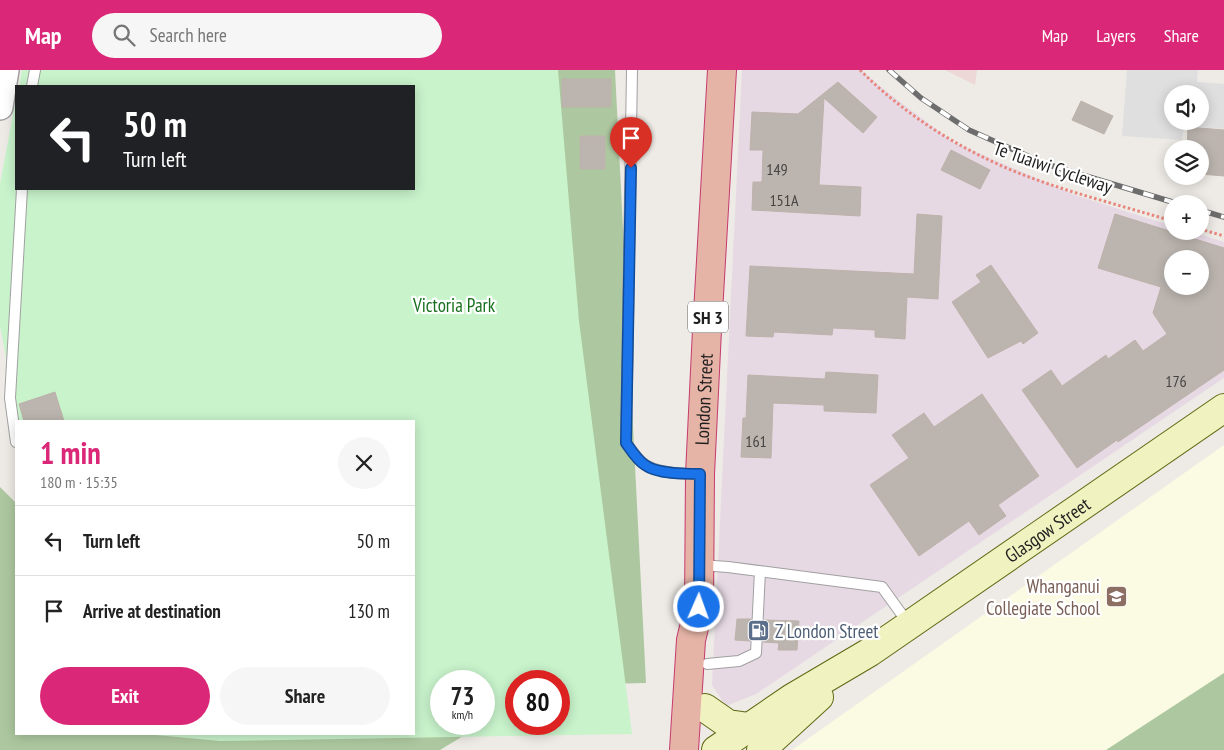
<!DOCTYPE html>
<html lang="en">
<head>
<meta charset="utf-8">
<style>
  :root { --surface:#fff; --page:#f6f6f6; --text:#222; --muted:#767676; --line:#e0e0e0; --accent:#db2777 }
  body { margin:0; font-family:"PT Sans Narrow",sans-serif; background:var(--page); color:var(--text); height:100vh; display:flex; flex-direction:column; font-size:19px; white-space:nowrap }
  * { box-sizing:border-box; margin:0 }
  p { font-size:16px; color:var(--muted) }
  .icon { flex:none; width:28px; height:28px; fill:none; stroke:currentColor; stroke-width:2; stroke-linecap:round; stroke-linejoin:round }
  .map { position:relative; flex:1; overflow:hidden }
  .drawer { position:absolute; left:15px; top:350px; width:400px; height:315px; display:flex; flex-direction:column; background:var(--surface); border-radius:0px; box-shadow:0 2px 12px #0003 }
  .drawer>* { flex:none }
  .guide { position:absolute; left:15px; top:15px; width:400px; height:105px; border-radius:0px; box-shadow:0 2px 12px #0003; background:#202124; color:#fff; overflow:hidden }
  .controls { position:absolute; left:1164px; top:15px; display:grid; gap:10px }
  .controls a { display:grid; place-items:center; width:45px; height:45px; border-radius:50%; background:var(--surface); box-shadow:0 2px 12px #0003; font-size:25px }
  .speed { position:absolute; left:430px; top:600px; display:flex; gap:10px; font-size:25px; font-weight:700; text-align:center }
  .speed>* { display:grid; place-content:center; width:65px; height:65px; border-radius:50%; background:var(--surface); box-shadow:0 2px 12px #0003; line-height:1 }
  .speed small { font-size:12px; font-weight:400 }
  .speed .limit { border:8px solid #d22; background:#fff; color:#111 }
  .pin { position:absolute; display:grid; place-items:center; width:42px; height:42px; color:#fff; margin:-51px -21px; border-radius:50% 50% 50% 0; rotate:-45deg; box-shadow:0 0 5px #0007 }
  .pin .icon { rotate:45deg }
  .me { position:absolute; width:55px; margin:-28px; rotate:2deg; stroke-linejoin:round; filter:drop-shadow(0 0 4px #0008) }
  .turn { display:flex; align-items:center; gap:18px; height:105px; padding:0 25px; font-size:22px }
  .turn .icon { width:65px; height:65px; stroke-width:2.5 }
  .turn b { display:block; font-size:35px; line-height:42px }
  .round { display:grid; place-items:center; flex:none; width:52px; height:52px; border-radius:26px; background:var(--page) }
  .headline { display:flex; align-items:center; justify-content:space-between; height:85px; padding:0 25px }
  h1 { font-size:30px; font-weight:700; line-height:38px; color:var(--accent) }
  .primary-button { display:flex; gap:10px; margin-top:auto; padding:10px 25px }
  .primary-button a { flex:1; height:58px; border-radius:30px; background:var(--accent); color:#fff; font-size:20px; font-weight:700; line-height:58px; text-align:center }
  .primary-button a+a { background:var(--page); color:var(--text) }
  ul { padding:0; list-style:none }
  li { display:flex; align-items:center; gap:15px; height:70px; padding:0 25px; border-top:1px solid var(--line) }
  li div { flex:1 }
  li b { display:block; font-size:19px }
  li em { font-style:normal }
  header { display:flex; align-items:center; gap:30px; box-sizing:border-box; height:70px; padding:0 25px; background:var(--accent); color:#fff }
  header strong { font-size:24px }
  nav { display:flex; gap:28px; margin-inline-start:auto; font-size:18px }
  .search { width:350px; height:45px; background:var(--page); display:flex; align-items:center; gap:12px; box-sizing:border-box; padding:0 18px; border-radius:28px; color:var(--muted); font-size:19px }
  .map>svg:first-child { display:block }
</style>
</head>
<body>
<header>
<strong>Map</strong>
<div class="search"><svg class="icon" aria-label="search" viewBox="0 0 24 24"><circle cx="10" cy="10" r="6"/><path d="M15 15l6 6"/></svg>Search here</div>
<nav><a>Map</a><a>Layers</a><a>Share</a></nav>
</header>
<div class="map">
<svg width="1224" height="680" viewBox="0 0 1224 680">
  <rect width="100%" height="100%" fill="#eeebe6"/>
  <path fill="#edd8d7" d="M945 0H977L975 15Z"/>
  <path fill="#e6d9e4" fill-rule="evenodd" d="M742 0H862L878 15 953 72 1075 125 1172 156V161H1190L1224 172V308L756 624 726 636 712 615ZM1172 189H1200V216H1172Z"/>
  <path fill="#fbfae2" d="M1224 375V680H792Z"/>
  <path fill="#adc8a0" d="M412 0H615L646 613 559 615V611H441V654H483L440 680H0V417L16 433V664H414V16Z
    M1224 603V680H1106Z"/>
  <path fill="#c8f3cb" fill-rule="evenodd" d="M22 0H558L579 251 632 664 220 671 145 664H414V351H18L0 256V114L16 28V119H414V16H19ZM441 611H484V654H441ZM516 611H559V654H516Z"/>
  <path fill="#dfdfdf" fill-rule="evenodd" d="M1127 0H1198L1197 12 1224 14V59L1184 56 1182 70 1122 66ZM1172 24H1200V51H1172Z"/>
  <path fill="#bbb4af" stroke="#beb2aa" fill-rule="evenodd" d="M562 9H611V37H562Z
    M838 12 877 47 863 63 824 28 819 115 861 117 860 146 752 140 753 112H762L763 80H750L752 42 798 44Z
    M1081 31 1113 46 1104 64 1072 50Z
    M1188 57 1224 60V106L1200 104V79H1187Z
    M580 66H605V99H580Z
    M951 80 990 100 980 119 941 100Z
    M917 144 942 146 938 229 907 227 905 269 875 267V260L833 258 832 265 774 262 773 267 746 266 750 196 914 204Z
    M1115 144 1224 178V300L1118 372 1117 370 1077 398 1022 320 1051 300 1062 316 1106 285 1108 289 1135 270 1143 281 1167 264 1153 243 1161 217 1098 198ZM1172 189H1200V216H1172Z
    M991 195 1038 263 1023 274 1021 271 988 288 952 232 981 212 976 205Z
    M826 302 878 305 876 343 824 341V335L773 333 771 388 741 387 743 348H746L748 305 825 309Z
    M55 322 64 351H24L19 334Z
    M982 324 1039 406 998 435 1006 446 979 465 969 451 919 486 870 415 909 388 892 365 924 343 934 357Z
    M737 549H751L750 571 735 570Z
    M764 550 799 551 797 580H778L779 573 763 572Z"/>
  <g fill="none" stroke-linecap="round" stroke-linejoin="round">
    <defs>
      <path id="service" d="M632 0 626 373C632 380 637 389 644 394 656 403 685 404 699 404
        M32 16 35 0
        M16 372 10 328 22 119
        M700 495 728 497 882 517 908 553
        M707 594 739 591 756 583 760 501"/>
      <path id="tertiary" d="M0 37 6 0"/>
      <g id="secondary">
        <path d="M705 638 728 654 749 657"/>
        <path id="s1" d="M716 680 792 628 870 582 1224 338"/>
        <path d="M761 680 819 627"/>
      </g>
      <g id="trunk">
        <path id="s2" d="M684 680 691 570 699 537 700 404 707 260 722 0"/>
      </g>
    </defs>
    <use href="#service" stroke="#a0a0a0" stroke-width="12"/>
    <use href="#tertiary" stroke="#a0a0a0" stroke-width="28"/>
    <use href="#secondary" stroke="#616913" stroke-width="30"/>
    <use href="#trunk" stroke="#c53a6d" stroke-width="30"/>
    <path stroke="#e8857d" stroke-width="3" stroke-dasharray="2.5 2.5" stroke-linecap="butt" d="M860 0C905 45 958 78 1016 102 1066 122 1120 135 1172 151
      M1200 159 1224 166"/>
    <use href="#service" stroke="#fff" stroke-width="10"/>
    <use href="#tertiary" stroke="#fff" stroke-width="25"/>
    <use href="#secondary" stroke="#f0f2c0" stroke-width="28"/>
    <use href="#trunk" stroke="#e6b4a7" stroke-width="28"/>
    <defs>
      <path id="rail" d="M889 0 921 28 969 60 1046 94 1179 134
        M1200 140 1224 147"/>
    </defs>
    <use href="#rail" stroke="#6d6d6d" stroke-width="5.5"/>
    <use href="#rail" stroke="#fff" stroke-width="4" stroke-dasharray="11" stroke-linecap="butt"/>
  </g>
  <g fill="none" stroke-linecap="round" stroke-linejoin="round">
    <defs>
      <path id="route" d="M631 98 626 373C631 380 637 390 645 395 657 404 685 404 700 404L699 537"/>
    </defs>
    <use href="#route" stroke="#114b97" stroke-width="12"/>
    <use href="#route" stroke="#1a73e8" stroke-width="9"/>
  </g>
  <defs>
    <symbol id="school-square" viewBox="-11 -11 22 22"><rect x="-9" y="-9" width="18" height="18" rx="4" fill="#8d6e63" stroke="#fff"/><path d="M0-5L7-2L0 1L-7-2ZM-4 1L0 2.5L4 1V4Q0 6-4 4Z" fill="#fff"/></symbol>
    <symbol id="fuel-square" viewBox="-11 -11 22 22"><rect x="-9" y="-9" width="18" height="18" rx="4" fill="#5c6f8a" stroke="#fff"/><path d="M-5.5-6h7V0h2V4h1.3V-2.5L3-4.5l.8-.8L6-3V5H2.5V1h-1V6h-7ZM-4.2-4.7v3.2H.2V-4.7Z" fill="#fff"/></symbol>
  </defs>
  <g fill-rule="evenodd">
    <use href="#school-square" x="1104" y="514" width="25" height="25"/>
    <use href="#fuel-square" x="746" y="548" width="25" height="25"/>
  </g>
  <g text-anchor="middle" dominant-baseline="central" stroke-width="4.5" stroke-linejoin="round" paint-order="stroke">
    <g font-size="16" fill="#464443">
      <text x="777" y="99">149</text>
      <text x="784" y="130">151A</text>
      <text x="1176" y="311">176</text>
      <text x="756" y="371">161</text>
    </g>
    <rect fill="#fff" stroke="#626262" stroke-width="1" x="688" y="231.5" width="40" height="31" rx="4"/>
    <g font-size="18" font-weight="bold" fill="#1f1f1f">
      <text x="708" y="247">SH 3</text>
    </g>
    <g font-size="19" fill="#1f1f1f" stroke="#fff">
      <text transform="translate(1053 97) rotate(19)">Te Tuaiwi Cycleway</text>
      <text stroke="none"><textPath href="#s2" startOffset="352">London Street</textPath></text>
      <text stroke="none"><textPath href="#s1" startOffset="398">Glasgow Street</textPath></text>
    </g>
    <g font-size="19" fill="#19701f" stroke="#fff">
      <text x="454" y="235">Victoria Park</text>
    </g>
    <g font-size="19" fill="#785e54" stroke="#fff" text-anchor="end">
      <text x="1100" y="516">Whanganui<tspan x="1100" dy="22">Collegiate School</tspan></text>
    </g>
    <g font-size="19" fill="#4e5e75" stroke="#fff" text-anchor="start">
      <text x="775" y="561">Z London Street</text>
    </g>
  </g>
</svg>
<div class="controls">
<a><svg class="icon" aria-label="sound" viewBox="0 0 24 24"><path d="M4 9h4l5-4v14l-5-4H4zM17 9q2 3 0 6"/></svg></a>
<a><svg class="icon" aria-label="layers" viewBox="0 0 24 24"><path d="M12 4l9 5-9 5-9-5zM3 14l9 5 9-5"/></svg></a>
<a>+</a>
<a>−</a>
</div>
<div class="speed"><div>73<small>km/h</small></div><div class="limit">80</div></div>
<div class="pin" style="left:631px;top:98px;background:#d93025"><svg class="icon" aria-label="arrive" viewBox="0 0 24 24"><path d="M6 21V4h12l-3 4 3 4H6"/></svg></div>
<svg class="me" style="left:699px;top:537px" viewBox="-20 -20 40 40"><circle r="17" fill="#1a73e8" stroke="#fff" stroke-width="3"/><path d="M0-11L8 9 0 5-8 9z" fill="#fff"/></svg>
<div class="guide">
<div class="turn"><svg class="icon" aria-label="left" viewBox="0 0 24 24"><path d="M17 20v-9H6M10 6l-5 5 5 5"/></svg><div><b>50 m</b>Turn left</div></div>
</div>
<section class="drawer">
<div class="headline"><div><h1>1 min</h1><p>180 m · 15:35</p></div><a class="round"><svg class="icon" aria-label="close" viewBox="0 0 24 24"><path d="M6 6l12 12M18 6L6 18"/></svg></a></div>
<ul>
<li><svg class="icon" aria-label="left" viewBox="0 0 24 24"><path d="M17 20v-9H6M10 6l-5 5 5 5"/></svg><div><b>Turn left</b></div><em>50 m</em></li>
<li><svg class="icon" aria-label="arrive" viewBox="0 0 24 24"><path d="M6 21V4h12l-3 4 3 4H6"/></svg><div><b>Arrive at destination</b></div><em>130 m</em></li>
</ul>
<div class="primary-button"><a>Exit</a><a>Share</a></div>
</section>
</div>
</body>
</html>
